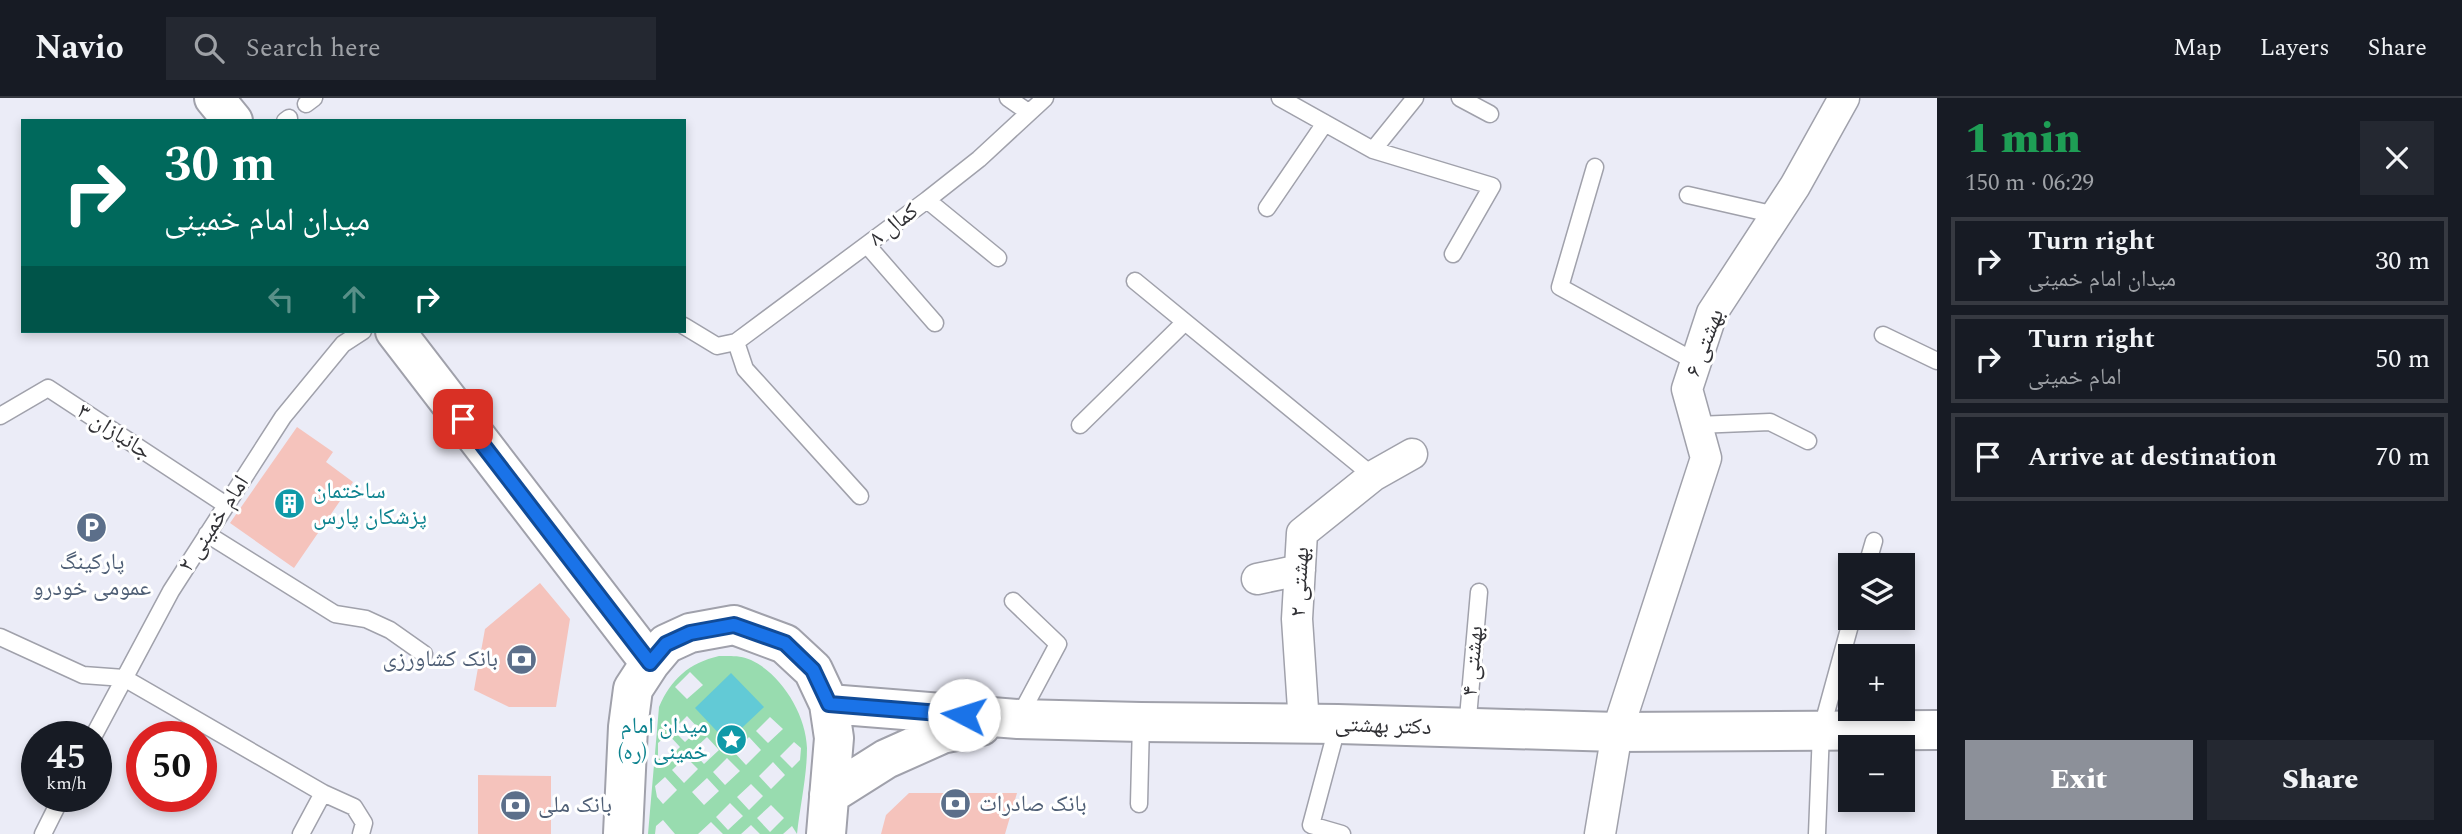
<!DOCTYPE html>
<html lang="en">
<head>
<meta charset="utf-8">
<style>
  :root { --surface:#171b24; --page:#242831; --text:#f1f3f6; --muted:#9ea1a6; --line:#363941; --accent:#8c9099 }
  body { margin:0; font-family:Spectral,"Noto Naskh Arabic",serif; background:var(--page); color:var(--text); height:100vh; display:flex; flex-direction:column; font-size:26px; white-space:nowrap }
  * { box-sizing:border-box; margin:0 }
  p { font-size:23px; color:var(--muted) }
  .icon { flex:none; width:38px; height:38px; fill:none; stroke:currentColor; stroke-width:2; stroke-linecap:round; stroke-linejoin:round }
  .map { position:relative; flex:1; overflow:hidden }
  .panel { display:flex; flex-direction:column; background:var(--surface); width:525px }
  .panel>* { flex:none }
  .top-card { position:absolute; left:21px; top:21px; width:665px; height:214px; border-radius:0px; box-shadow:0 4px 10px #0003; background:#00695c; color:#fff; overflow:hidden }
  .fabs { position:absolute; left:1838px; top:455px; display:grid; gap:14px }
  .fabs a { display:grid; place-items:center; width:77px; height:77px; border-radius:0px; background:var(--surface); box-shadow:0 4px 10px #0003; font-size:35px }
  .speed { position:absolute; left:21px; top:623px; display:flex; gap:14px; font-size:35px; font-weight:700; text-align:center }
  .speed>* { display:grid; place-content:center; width:91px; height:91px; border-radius:50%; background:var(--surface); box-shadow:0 4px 10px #0003; line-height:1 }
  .speed small { font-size:18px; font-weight:400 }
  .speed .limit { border:10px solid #d22; background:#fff; color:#111 }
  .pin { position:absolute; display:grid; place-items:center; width:60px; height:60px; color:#fff; margin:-30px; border-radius:14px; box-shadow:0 4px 10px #0006 }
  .me { position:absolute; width:77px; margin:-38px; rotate:275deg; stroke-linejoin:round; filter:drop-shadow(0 0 5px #0008) }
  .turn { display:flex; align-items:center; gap:24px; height:147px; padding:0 28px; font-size:32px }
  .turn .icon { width:91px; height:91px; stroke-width:2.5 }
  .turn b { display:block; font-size:49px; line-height:60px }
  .lanes { display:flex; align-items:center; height:66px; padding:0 28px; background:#0003; justify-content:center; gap:35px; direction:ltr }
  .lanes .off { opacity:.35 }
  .round { display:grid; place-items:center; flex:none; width:74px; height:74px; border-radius:0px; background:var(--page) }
  .head { display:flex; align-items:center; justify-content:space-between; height:119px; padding:0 28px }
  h1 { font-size:42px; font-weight:800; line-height:52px; color:#1e9e55 }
  .button { display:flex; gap:14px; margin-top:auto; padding:14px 28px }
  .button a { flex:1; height:80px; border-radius:0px; background:var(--accent); color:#fff; font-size:28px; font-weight:800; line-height:80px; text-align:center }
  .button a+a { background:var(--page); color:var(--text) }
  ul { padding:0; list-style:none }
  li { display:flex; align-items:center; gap:21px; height:88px; margin:0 14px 10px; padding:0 14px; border:4px solid var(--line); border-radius:0px }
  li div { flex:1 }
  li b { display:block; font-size:26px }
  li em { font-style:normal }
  header { display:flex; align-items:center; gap:42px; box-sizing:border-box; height:98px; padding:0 35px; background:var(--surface); border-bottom:2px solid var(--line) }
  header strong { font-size:33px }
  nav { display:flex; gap:38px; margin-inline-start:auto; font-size:24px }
  .search { width:490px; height:63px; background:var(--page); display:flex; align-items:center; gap:18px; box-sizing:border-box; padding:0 24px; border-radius:0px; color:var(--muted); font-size:26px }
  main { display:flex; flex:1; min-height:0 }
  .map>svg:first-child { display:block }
</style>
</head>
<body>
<header>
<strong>Navio</strong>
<div class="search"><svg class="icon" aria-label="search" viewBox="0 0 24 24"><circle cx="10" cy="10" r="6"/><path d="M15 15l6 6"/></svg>Search here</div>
<nav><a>Map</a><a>Layers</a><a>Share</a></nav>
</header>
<main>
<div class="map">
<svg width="1937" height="736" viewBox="0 0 1937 736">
  <rect width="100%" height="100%" fill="#ebecf7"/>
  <path fill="#98dcaf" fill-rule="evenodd" d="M719 558C729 558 741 557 751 562 781 576 806 616 807 650 807 678 800 708 797 736L792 728 783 736H760L751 727 741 736H723L711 724 698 736H675L663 722 656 728 655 736H648L659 609C671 581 689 565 719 558ZM690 574 703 587 687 601 675 589ZM687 618 699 631 685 644 673 632ZM770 619 783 631 768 645 756 633ZM668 636 680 649 664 665 658 659V645ZM707 639 719 652 704 666 692 653ZM749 639 761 652 746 667 734 654ZM794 644 801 650 800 662 792 670 780 658ZM686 659 698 671 684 685 672 672ZM727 660 740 673 725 687 713 674ZM773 664 785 677 771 691 759 678ZM665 679 677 692 663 706 657 699 655 688ZM707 680 719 693 704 707 692 694ZM751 686 763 698 749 712 737 699ZM730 705 743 718 728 732 716 719ZM771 707 784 720 770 734 757 720Z"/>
  <path fill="#62cad6" d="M731 575 764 609 727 644 695 610Z"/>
  <path fill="#f5c3bc" d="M297 329 333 354 326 364 353 384 294 470 230 425Z
    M540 485 570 521 556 609H509L474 592 485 531Z
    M478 677 551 678V736H478Z
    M909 695H1017L1005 736H881L886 717Z"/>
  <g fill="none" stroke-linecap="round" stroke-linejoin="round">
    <defs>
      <path id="service" d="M1008 0 1028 14
        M1280 0 1373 52 1492 88 1453 156
        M1460 0 1490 16
        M306 6 314 0
        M285 23 289 20
        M1373 52 1415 0
        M1595 69 1560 189 1696 264
        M1688 97 1776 117
        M927 102 998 160
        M1267 110 1325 25
        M867 147 935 225
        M1135 183 1373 378
        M684 228 717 248 736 244 927 102 979 61 1045 0
        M1883 237 1937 263
        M736 244 745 271 860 398
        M0 318 48 290 226 407
        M1080 327 1185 224
        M1697 327 1770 324 1808 343
        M207 436 335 516 366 521 390 532 424 556
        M1867 467 1874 443
        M1013 503 1058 546 1019 619
        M0 539 83 577 124 580 323 695 354 709 364 725 361 736
        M1338 626 1311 727 1342 736
        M1467 631 1479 494
        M93 639 171 493 283 319 343 246 363 233
        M1139 706 1141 624
        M43 736 62 698
        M301 736 323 695
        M1817 736 1821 633 1852 520"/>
      <path id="minor" d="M1257 481 1300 472
        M1304 626 1297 521 1302 435 1373 378 1412 356
        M1600 736 1617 634 1706 360 1687 291 1712 215 1795 88 1844 0"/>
      <path id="secondary" d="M214 0 233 23
        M395 233 650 565
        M829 606 1018 621 1141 624 1338 626 1617 634 1937 632
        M829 697 886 661 942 636 981 628
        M623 736 628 629 633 591 650 565 666 546 690 535 734 527 785 546 813 572 829 606 834 640 826 736"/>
    </defs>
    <use href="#service" stroke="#a0a1ab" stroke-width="19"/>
    <use href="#minor" stroke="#a0a1ab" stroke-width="33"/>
    <use href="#secondary" stroke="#a0a1ab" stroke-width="42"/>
    <use href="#service" stroke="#fff" stroke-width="16"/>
    <use href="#minor" stroke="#fff" stroke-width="30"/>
    <use href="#secondary" stroke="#fff" stroke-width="38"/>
  </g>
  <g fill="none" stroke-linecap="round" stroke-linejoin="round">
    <defs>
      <path id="route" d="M463 321 650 565 666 546 690 535 734 527 785 545 813 572 829 606 964 617"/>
    </defs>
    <use href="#route" stroke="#114b97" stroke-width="18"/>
    <use href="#route" stroke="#1a73e8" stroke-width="12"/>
  </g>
  <defs>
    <symbol id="building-disc" viewBox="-11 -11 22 22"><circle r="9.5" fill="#0f9aa8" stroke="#fff"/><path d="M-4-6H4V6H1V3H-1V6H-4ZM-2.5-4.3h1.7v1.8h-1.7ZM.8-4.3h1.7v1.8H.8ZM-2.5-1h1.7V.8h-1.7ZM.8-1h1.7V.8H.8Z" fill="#fff"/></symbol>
    <symbol id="parking-disc" viewBox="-11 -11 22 22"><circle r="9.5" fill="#5c6f8a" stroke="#fff"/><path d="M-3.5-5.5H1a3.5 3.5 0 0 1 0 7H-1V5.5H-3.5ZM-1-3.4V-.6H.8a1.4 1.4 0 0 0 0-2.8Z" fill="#fff"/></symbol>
    <symbol id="bank-disc" viewBox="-11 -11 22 22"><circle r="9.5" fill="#5c6f8a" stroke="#fff"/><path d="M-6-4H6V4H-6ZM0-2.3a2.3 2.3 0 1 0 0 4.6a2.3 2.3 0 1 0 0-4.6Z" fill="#fff"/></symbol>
    <symbol id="sight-disc" viewBox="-11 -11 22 22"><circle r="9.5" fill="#0f9aa8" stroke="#fff"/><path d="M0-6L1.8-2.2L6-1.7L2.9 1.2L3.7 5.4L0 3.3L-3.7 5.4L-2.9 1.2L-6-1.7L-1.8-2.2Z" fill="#fff"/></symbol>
  </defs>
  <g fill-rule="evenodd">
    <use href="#building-disc" x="272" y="388" width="35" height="35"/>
    <use href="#parking-disc" x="74" y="412" width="35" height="35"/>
    <use href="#bank-disc" x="504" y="544" width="35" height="35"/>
    <use href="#sight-disc" x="714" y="624" width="35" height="35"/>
    <use href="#bank-disc" x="938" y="688" width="35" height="35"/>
    <use href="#bank-disc" x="498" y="690" width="35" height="35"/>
  </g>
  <g text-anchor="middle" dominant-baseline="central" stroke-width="6" stroke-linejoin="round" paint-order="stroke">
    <g font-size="23" fill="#313135" stroke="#fff">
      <text transform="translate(894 127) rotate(-37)">کمال ۸</text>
      <text transform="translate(1705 245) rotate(-69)">بهشتی ۶</text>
      <text transform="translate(114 334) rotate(33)">جانبازان ۳</text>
      <text transform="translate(214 426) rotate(-57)">امام خمینی ۲</text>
      <text transform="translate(1300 484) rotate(-87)">بهشتی ۲</text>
      <text transform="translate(1473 563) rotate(-85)">بهشتی ۴</text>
      <text transform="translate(1383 628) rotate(2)">دکتر بهشتی</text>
    </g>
    <g font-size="23" fill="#0d838f" stroke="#fff" text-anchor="start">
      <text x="313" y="393">ساختمان<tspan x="313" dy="26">پزشکان پارس</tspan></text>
      <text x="708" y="628" text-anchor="end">میدان امام<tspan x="708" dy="26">خمینی (ره)</tspan></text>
    </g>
    <g font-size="23" fill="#4e5e75" stroke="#fff" text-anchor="start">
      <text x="92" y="464" text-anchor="middle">پارکینگ<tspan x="92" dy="26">عمومی خودرو</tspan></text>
      <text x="498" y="561" text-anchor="end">بانک کشاورزی</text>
      <text x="979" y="706">بانک صادرات</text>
      <text x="538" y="707">بانک ملی</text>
    </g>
  </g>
</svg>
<div class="fabs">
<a><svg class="icon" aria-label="layers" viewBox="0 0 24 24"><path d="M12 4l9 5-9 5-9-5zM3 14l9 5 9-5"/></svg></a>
<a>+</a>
<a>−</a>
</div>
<div class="speed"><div>45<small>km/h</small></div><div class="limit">50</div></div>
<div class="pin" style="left:463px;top:321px;background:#d93025"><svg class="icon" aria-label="arrive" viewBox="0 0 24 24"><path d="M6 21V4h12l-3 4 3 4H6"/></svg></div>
<svg class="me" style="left:964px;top:617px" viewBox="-20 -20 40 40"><circle r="19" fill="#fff"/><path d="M0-13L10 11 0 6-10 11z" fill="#1a73e8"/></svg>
<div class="top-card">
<div class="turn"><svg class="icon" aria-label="right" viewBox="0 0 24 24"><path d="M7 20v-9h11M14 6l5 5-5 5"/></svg><div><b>30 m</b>میدان امام خمینی</div></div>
<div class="lanes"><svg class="icon off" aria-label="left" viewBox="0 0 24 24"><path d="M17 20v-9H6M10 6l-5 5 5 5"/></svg><svg class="icon off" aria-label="ahead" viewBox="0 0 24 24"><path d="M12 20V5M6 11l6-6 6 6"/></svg><svg class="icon" aria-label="right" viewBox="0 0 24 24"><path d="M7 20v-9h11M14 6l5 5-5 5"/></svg></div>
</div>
</div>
<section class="panel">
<div class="head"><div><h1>1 min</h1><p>150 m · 06:29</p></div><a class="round"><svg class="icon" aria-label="close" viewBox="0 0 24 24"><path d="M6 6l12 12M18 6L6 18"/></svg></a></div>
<ul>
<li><svg class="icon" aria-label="right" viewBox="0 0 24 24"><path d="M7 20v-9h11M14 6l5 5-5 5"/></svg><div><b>Turn right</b><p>میدان امام خمینی</p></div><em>30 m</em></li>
<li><svg class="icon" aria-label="right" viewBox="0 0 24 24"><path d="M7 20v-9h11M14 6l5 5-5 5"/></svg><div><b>Turn right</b><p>امام خمینی</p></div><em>50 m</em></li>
<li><svg class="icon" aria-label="arrive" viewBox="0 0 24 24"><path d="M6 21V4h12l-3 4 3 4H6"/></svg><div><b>Arrive at destination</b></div><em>70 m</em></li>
</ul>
<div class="button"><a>Exit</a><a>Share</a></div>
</section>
</main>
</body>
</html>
